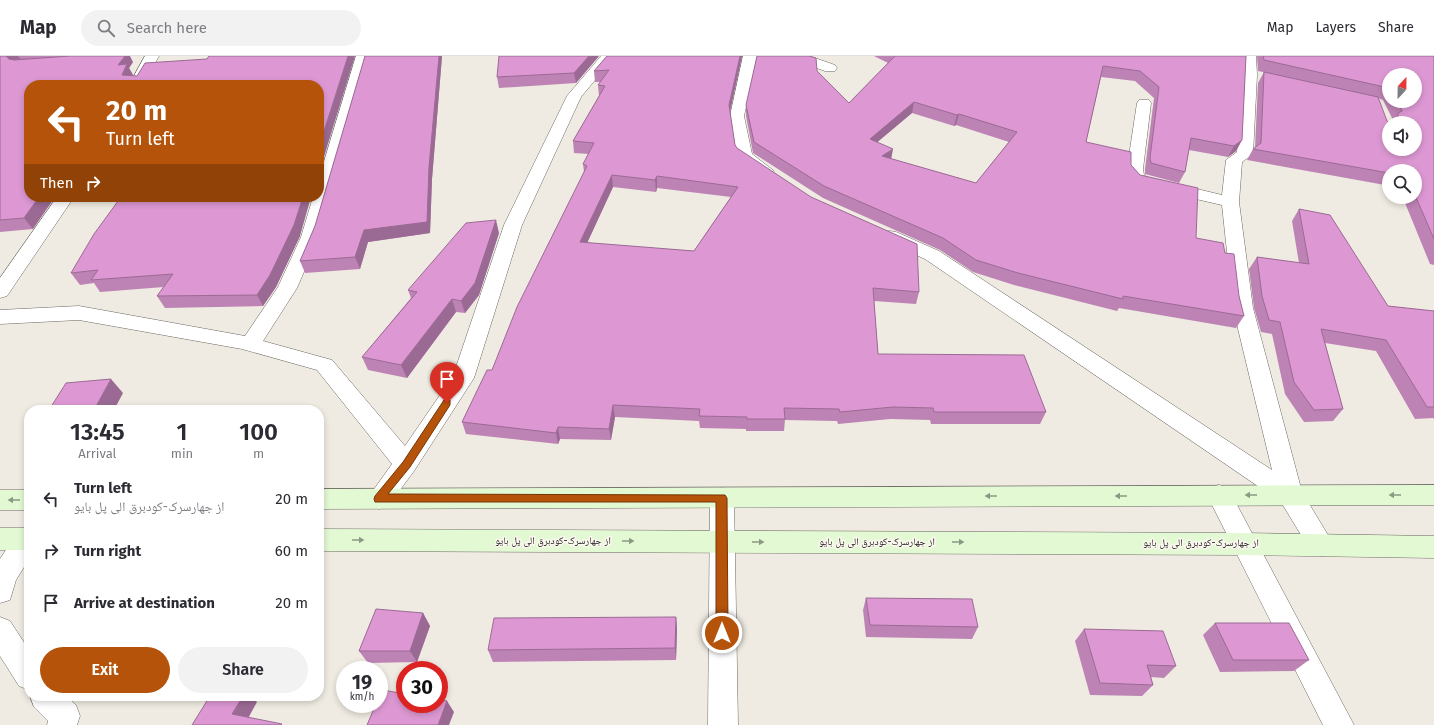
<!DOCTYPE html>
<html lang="en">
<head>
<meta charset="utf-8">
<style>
  :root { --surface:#fff; --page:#f2f2f3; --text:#2b2b33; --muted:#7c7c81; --line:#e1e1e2; --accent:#b45309 }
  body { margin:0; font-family:"Fira Sans","Noto Naskh Arabic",sans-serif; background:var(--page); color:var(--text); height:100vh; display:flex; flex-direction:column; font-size:15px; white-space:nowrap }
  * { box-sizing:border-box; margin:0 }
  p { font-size:13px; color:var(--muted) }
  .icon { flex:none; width:22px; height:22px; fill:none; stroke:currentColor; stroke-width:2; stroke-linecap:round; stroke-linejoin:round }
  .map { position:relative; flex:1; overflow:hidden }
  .details { position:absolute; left:24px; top:349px; width:300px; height:296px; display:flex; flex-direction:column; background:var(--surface); border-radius:16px; box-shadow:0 2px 6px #0003 }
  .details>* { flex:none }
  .guide { position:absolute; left:24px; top:24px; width:300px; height:122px; border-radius:16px; box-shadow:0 2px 6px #0003; background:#b45309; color:#fff; overflow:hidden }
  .needle { width:26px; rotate:22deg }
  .tools { position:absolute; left:1382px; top:12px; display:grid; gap:8px }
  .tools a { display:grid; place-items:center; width:40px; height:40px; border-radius:50%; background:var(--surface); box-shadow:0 2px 6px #0003; font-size:20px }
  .speed { position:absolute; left:336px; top:605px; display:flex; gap:8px; font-size:20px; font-weight:700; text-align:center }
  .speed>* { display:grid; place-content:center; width:52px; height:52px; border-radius:50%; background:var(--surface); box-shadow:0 2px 6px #0003; line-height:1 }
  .speed small { font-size:10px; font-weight:400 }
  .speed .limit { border:6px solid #d22; background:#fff; color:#111 }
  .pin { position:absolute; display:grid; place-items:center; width:34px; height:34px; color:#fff; margin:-41px -17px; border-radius:50% 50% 50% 0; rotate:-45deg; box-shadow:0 0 4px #0007 }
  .pin .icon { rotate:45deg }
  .me { position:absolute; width:44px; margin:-22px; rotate:0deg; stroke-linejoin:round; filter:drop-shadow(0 0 3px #0008) }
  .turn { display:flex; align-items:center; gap:14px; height:84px; padding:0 16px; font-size:18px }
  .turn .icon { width:52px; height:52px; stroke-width:2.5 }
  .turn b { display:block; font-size:28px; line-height:34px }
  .then { display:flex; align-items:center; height:38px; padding:0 16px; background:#0003; gap:8px; font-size:15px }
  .eta { display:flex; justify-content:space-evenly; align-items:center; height:68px; text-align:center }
  .eta b { font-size:24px; font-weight:600; line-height:28px }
  .button { display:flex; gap:8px; margin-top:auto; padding:8px 16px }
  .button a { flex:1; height:46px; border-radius:24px; background:var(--accent); color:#fff; font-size:16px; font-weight:600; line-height:46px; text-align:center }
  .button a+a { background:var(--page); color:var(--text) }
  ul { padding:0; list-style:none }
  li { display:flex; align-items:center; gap:12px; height:52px; padding:0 16px }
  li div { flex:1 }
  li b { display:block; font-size:15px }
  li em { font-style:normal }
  header { display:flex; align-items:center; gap:24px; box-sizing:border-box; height:56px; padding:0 20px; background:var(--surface); border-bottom:1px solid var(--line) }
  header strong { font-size:19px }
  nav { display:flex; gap:22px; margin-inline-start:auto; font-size:14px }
  .search { width:280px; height:36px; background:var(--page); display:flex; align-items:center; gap:10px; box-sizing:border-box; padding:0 14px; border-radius:22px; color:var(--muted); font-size:15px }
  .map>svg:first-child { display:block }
</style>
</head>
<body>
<header>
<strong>Map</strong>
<div class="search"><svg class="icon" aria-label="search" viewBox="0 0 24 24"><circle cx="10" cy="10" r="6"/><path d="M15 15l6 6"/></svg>Search here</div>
<nav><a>Map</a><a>Layers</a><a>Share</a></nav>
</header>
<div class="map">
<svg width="1434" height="669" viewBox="0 0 1434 669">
  <rect width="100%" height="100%" fill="#efebe2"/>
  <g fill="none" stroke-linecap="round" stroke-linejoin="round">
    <defs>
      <path id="street" d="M145 0H159L143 29H129Z
        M356 0H370L319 181 297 232 263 285 332 304 405 390 453 320 504 169 567 40 601 0H615L581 41 522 169 474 322 414 415 388 450 379 453 370 450 367 443 392 408 317 314 242 293 79 264 0 268V254L79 250 245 280 278 231 301 181 313 141H319V122Z
        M743 0H757L744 60 752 98 774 115 772 118C760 121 743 110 736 100L730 60Z
        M789 0H809L835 9 837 12 835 15H825L791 3Z
        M1242 0H1256L1257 19 1253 98 1242 106 1239 146 1253 252 1302 436 1334 489 1330 497 1321 500 1312 497 1281 446 925 203 884 184 881 180 884 176 890 175 896 176 939 195 1272 414 1233 252 1222 149 1135 129 1128 120 1127 113 1137 47 1139 44H1149L1151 47 1143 113 1144 119 1147 121 1222 139 1226 104 1237 96 1243 19Z
        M57 141H74L7 240 0 242V222Z
        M1219 429 1228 432 1354 669H1323L1207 439 1210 432Z
        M722 432 731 435 734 442 738 669H708L710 442 713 435Z
        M27 472 29 473V503L16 524 10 544 0 547V503L18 475Z
        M0 561 10 565 29 594V634L19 630 0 600Z
        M30 640H66L76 649 80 660 77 669H47L48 665 34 651Z"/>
      <path id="secondary" d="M1434 429V449L319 453V433Z
        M0 434H29V454H0Z
        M0 472H29V494H0Z
        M319 473 1244 477 1434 480V502L1244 499 319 495Z"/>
    </defs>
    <use href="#street" stroke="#6c6962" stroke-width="1"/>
    <use href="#secondary" stroke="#6c6962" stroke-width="1"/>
    <use href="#street" fill="#fff" fill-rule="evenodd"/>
    <use href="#secondary" fill="#e2f9d4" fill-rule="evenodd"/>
  </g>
  <path fill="#be83b5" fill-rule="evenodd" d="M0 0H69L133 6 129 12 133 19 319 117 29 29 33 173 0 176Z
    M365 0H442L432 123 430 177 368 186 360 213 305 217 300 205 315 170Z
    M499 0H599L576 27 499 32 497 21Z
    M607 0H742L730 55 735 89 737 92 919 236 916 248 874 245 878 298 1046 356 1040 368H931L930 364 890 363 838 368 837 365 785 364 784 375H746V373L700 372 699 365 615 361 611 384 560 383 558 388 466 378 462 366 492 314 584 116 583 108 589 98 574 97 573 85 599 40 598 29 601 26H595L594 15ZM613 131 656 136 657 132 731 141 694 195 587 187Z
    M874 0H1246L1242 84 1236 95 1228 101 1189 94 1185 116 1179 127 1145 118V113L1154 42 1135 25 1101 21 1086 86 1131 109 1196 182 1225 197 1239 240 1244 260 1236 272 1119 252 1117 255 1014 229 973 216 940 194 823 142 753 97 746 60V49L817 15 849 47 888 7ZM912 57 954 70 956 69 1009 86 976 127 891 103 877 86Z
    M1257 0H1434V209L1430 208 1403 142 1396 141H1415V115H1389V140H1388L1385 129 1247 104 1253 93 1255 92 1258 27 1264 16 1272 18 1258 15ZM1389 19 1415 45H1389ZM1378 42 1383 44 1393 64 1392 67H1415L1389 93Z
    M1299 153 1388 250 1434 255V363L1433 362 1415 363 1376 295 1325 287 1343 353 1333 365 1304 366 1285 338 1272 278 1261 276 1254 252 1249 213 1257 201 1299 207 1292 165Z
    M499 177 479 239 465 257 456 256 407 322 368 314 362 301 411 242 408 234Z
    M300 180 276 231 263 250 165 252 157 240 164 231 100 236 94 227 80 229 71 217Z
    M866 542 978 571 972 583 866 581 863 554Z
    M423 557 430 570 417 606 368 607 359 595Z
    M676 561 677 573 676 604 493 606 488 594Z
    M1215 567 1309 604 1294 615 1220 616 1203 579Z
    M1084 573 1176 610 1164 622 1151 621 1153 629 1142 640 1090 639 1075 585Z"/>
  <path fill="#9b6a94" d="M6 0H18L21 4 13 10Z
    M125 0H130L133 6 129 12 133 19 128 29 122 19 118 9Z
    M348 0H355L319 117V91Z
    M439 0H442L432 123 430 177 368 186 360 213 355 201 364 174 429 111Z
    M589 0H599L576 27 574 17Z
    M740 0H742L729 60V49Z
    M914 46 912 57 868 94 870 83Z
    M959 58 956 69 954 70 957 59Z
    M1242 84 1236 95 1228 101 1234 90Z
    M893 93 891 104 882 100Z
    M612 119 613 131 582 198 580 186Z
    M657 120V132L656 136 655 124Z
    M39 141H55L33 173 24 162Z
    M303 141H311L300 180 276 231 263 250 257 239Z
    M496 164 499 177 479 239 465 257 461 245Z
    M452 243 456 256 407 322 401 309Z
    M111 323 123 337 114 354H94Z
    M613 349 615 361 611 384 609 373Z
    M558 371 560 383 558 388 556 377Z
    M423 557 430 570 417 606 410 595Z
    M676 561 677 573 676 604 675 592Z
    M243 640H251L257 646 245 668 232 658Z
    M447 645 454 656 449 669H438Z"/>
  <path fill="#dd98d3" stroke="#9b6a94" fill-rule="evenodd" d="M0 0H6L9 3 14 4 70 0H125L118 9 127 8 122 19 137 20 145 7 207 3 209 0H348L319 91V29H29V141H39L24 162 0 164Z
    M365 0H439L429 111 427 166 364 174 355 201 300 205 315 170Z
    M499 0H589L574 17 497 21Z
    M607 0H740L729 49 735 89 737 92 811 141 917 188 919 236 873 232 878 298 1024 299 1046 356H934L933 352 893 351 840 356 839 353 784 352 785 363H747V361L699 360 700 353 613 349 609 373 558 371 556 377 462 366 487 314H492L517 251 587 110 583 108 594 87 573 85 605 30 598 29 609 14 594 15ZM612 119 655 124 657 120 738 131 694 195 580 186Z
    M757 0H809L816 2 817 15 849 47 895 0H1246L1242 84 1234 90 1191 82 1185 116 1151 107 1150 102 1159 31 1140 15 1103 10 1086 86 1131 96V109L1140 119 1198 132 1196 182 1223 187 1225 197 1234 198 1239 240 1244 260 1123 240V243L1018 217 976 204 943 182 824 130 754 86 746 49ZM914 46 957 59 959 58 1017 76 976 127 882 100 893 93 870 83Z
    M1263 0H1434V183L1415 139V115H1389V117L1253 93 1261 87 1264 16 1378 41 1387 65 1389 67V93H1415V67H1398V57L1402 55 1397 45H1415V19H1389V32L1264 4Z
    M121 141H303L294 169 270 219 257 239 157 240 173 218 91 224 98 214 71 217 94 178Z
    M1299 153 1330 159 1388 250 1434 255V351H1427L1386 284 1321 273 1343 353 1314 354 1294 326 1280 266 1269 264 1262 240 1257 201 1309 208Z
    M496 164 475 227 461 245 452 243 401 309 362 301 417 236 408 234 466 167Z
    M111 323 94 354H49L66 327Z
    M866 542 972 543 978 571 870 569Z
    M376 553 423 557 410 595H359Z
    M676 561 675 592 488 594 494 562Z
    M1215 567H1289L1309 604H1233Z
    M1084 573 1163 575 1176 610 1147 609 1153 629 1100 627Z
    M383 634 405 638V648H439V644L447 645 438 669H367L376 648H379V642Z
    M210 640H243L232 658 282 668 281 669H192Z"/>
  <defs><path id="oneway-solid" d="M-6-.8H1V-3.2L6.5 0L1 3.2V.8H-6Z"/></defs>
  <g fill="#8c9983">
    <use href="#oneway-solid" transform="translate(1251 439) rotate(180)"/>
    <use href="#oneway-solid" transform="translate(1395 439) rotate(180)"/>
    <use href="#oneway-solid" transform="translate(991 440) rotate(180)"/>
    <use href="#oneway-solid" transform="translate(1121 440) rotate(180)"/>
    <use href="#oneway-solid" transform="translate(14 444) rotate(180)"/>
    <use href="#oneway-solid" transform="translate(358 484)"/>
    <use href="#oneway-solid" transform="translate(628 485)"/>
    <use href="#oneway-solid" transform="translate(758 486)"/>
    <use href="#oneway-solid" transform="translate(958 486)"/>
  </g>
  <path fill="#b45309" stroke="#753606" d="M447 343 450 344V349L410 411 388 438 725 439 727 442 728 577 726 581 722 583 718 581 716 577V446H375L374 443 375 440 403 406 444 344Z"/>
  <g text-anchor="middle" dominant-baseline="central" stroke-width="3" stroke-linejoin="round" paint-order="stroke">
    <g font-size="10" fill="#242320" stroke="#fcf8f0">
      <text x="553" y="485">از جهارسرک-کودبرق الی پل بایو</text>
      <text x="877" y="486">از جهارسرک-کودبرق الی پل بایو</text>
      <text x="1201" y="487">از جهارسرک-کودبرق الی پل بایو</text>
    </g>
  </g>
</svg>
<div class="tools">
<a><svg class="needle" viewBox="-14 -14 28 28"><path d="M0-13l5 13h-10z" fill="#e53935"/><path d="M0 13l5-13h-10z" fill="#7c7c81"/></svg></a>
<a><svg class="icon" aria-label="sound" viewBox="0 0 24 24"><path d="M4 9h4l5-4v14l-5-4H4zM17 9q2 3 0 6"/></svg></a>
<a><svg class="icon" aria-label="search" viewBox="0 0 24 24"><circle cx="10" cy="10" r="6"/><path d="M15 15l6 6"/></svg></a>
</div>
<div class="speed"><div>19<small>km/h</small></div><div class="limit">30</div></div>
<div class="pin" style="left:447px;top:347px;background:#d93025"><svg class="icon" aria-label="arrive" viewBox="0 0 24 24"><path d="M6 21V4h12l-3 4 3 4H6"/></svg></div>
<svg class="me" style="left:722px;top:577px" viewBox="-20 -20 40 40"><circle r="17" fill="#b45309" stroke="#fff" stroke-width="3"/><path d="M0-11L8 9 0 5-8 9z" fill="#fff"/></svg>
<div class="guide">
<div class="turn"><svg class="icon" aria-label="left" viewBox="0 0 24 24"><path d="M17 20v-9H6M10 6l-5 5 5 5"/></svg><div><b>20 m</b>Turn left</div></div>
<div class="then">Then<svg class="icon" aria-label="right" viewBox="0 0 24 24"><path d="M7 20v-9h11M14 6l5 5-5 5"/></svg></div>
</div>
<section class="details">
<div class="eta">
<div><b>13:45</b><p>Arrival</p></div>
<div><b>1</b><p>min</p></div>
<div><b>100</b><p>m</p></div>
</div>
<ul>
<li><svg class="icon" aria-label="left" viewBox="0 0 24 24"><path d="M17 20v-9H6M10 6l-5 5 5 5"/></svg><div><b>Turn left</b><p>از جهارسرک-کودبرق الی پل بایو</p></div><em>20 m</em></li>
<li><svg class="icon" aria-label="right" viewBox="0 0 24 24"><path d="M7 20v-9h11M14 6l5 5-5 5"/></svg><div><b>Turn right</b></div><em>60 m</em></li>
<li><svg class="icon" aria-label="arrive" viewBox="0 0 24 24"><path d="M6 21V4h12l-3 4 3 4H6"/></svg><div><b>Arrive at destination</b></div><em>20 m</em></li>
</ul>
<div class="button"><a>Exit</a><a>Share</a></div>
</section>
</div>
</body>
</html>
